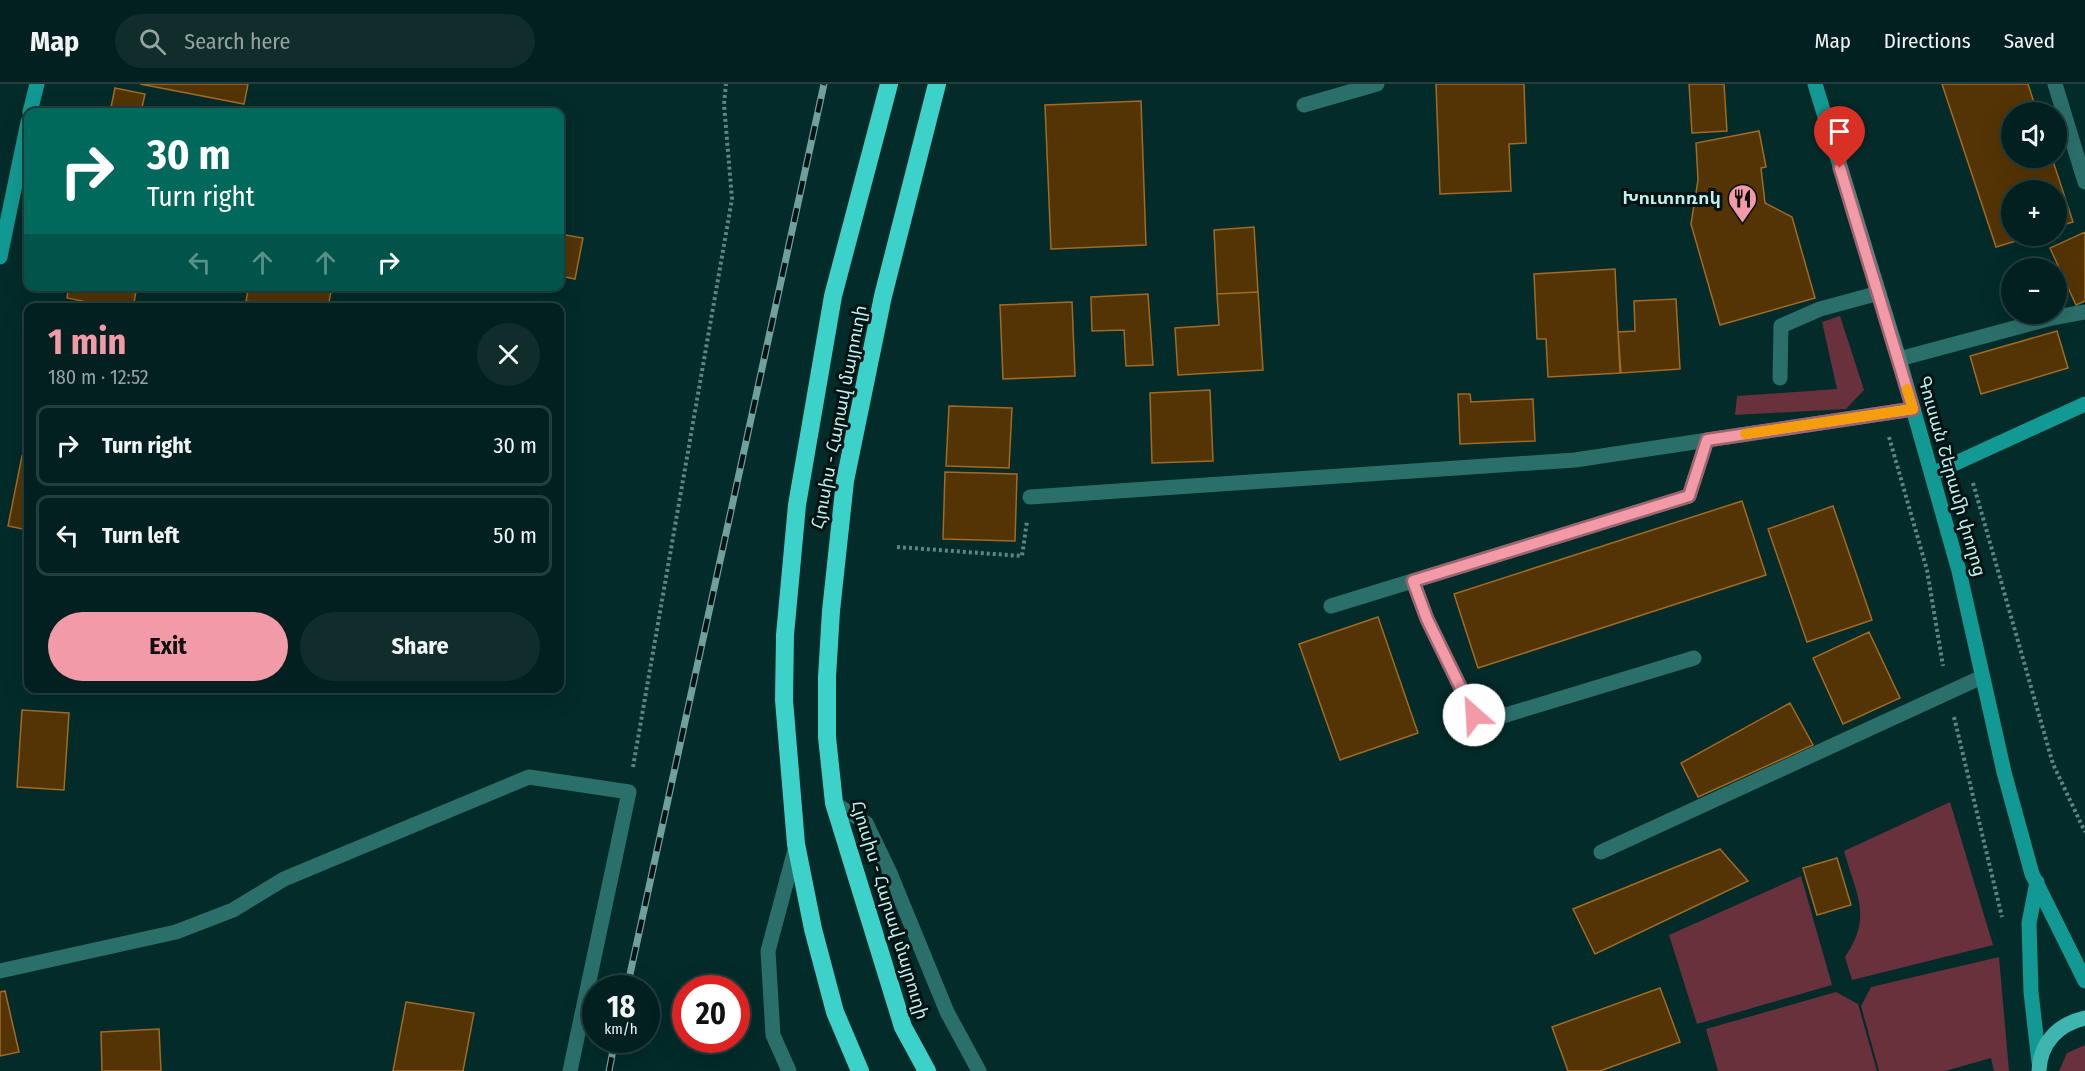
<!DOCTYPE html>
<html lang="en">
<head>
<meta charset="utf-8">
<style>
  :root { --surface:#02201f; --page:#102d2c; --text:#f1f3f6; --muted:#96a3a4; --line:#233e3d; --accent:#f39aa8 }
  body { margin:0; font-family:"Fira Sans Condensed","Noto Sans Armenian",sans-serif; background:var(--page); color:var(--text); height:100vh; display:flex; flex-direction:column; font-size:22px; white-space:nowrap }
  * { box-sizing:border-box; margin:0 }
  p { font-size:20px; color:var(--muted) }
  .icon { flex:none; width:33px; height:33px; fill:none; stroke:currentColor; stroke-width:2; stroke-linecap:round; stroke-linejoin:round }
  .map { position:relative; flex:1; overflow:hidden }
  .drawer { position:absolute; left:24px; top:219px; width:540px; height:390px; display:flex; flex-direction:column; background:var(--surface); border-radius:12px; box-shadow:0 6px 24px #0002,0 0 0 2px var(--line) }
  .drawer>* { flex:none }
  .hud { position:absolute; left:24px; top:24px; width:540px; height:183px; border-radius:12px; box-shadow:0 6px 24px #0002,0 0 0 2px var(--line); background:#00695c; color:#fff; overflow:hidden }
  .buttons { position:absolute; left:2001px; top:18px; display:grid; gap:12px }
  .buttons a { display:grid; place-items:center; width:66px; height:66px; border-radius:50%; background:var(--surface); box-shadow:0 6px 24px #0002,0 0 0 2px var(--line); font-size:30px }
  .speed { position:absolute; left:582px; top:891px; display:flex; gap:12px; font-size:30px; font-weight:700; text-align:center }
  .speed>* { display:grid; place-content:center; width:78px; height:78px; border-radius:50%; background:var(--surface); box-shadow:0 6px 24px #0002,0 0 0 2px var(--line); line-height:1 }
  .speed small { font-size:15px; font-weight:400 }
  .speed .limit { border:9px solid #d22; background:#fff; color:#111 }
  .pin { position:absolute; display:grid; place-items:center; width:51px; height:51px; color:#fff; margin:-62px -26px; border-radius:50% 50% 50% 0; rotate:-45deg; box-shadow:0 0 6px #0007 }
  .pin .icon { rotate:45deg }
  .me { position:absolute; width:66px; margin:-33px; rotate:334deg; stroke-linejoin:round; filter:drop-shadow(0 0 4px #0008) }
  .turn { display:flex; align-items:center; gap:21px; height:126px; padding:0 24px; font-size:27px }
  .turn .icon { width:78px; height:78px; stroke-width:2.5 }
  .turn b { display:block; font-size:42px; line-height:51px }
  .lanes { display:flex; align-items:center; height:57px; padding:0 24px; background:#0003; justify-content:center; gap:30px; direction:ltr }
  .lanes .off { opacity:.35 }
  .round { display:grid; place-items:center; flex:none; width:63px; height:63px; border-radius:32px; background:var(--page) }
  .overview { display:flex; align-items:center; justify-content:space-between; height:102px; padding:0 24px }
  h1 { font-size:36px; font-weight:700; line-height:45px; color:var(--accent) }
  .button { display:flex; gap:12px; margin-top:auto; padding:12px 24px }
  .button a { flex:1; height:69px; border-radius:36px; background:var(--accent); color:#111; font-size:24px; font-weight:700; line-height:69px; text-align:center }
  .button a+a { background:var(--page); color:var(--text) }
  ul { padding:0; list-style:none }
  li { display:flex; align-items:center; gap:18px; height:81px; margin:0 12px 9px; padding:0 12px; border:3px solid var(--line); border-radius:12px }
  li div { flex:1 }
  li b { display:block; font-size:22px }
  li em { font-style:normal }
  header { display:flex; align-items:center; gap:36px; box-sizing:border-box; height:84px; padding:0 30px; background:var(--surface); border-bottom:2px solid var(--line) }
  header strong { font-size:28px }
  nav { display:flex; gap:33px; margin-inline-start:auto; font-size:21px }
  .search { width:420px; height:54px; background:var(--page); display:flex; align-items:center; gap:15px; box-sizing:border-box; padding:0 21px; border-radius:33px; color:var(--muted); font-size:22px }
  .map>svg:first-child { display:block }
</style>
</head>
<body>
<header>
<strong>Map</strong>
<div class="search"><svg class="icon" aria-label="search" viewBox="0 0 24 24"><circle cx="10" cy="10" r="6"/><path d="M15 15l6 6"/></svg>Search here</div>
<nav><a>Map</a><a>Directions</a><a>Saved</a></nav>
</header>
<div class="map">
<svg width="2085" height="987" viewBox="0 0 2085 987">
  <rect width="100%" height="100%" fill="#022b29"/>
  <path fill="#68313b" d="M1840 232 1864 306 1846 325 1735 331 1737 312 1837 305 1822 238Z
    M1950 718 1993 861 1852 896 1845 873C1873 832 1856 811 1844 767Z
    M1801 792 1832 901 1697 940 1669 851Z
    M1999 873 2009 987H1994L1991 974 1945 987H1879L1861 922 1871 903Z
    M1836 908 1858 920 1877 987H1718L1706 945Z
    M2085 961V987H2059L2067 969Z"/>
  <path fill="#543404" stroke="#a16b23" stroke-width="1.5" d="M140 0H248L244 20Z
    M1436 0H1524L1526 59 1509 60 1511 107 1440 110Z
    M1689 0H1724L1727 47 1692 49Z
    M1942 0H2028L2037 28H2012V74H2052L2073 138 2056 143V106H2012V152H2032L1996 163Z
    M115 4 145 10 141 28H110Z
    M1141 17 1146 161 1051 165 1045 21Z
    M1759 47 1766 83 1761 84 1765 119 1792 133 1815 214 1720 241 1691 140 1698 96 1696 59Z
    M1254 143 1258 208 1217 210 1214 146Z
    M2085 148V217L2076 221 2050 164Z
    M560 150 583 154 575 195 560 192Z
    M1615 185 1620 289 1548 293 1546 255H1537L1534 190Z
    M69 202H137L133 224H116L67 214Z
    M249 202H332L328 224H279L246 217Z
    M1258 208 1263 286 1178 291 1175 244 1219 241 1217 210Z
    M1148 210 1153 281 1126 282 1124 246 1092 247 1091 213Z
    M1676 215 1680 285 1621 289 1618 248 1635 247 1634 217Z
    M1072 218 1075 292 1003 295 1000 221Z
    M2057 247 2068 284 1981 310 1970 272Z
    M1210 306 1213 377 1152 379 1150 309Z
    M1458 310H1470L1471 318 1533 315 1535 357 1460 360Z
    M949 322 1012 324 1009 384 946 382Z
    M22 372 28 374V446L8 442Z
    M945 388 1017 390 1015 457 943 455Z
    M1742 417 1766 491 1478 584 1454 510Z
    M1833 422 1872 536 1807 558 1768 445Z
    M1378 533 1418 649 1340 676 1299 560Z
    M1869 548 1900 614 1843 640 1813 574Z
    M1790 619 1813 661 1698 713 1681 679Z
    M22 626 69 629 64 706 17 703Z
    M1720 765 1748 797 1595 870 1573 825Z
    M1837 774 1851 821 1817 831 1803 784Z
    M1660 904 1680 958 1600 987H1568L1552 943Z
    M5 907 19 968 0 972V908Z
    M406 918 474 929 463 987H393Z
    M159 945 161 987H102L101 948Z"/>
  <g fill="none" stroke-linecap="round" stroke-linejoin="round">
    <path stroke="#588784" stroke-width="4" stroke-dasharray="3 3" stroke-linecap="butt" d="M1889 353 1927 486 1943 582
      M1973 399 2053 680 2085 748
      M897 463 1022 472 1027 437
      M1954 633 2002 833
      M633 683 732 115 724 20 726 0"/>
    <path stroke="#2b6f6b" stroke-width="15" d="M2055 0 2085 98
      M1304 21 1377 0
      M1899 275 2052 234 2085 228
      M1780 294 1781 242 1820 225 1879 209
      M1030 413 1575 376 1913 325
      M1413 497 1427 535 1474 631 1496 634 1694 574
      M1331 522 1689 412 1707 356
      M834 719 866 739 890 789 947 928 979 987
      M1601 768 1982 593
      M0 887 176 848 233 826 284 795 529 693 629 708 570 987
      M789 987 773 951 768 867 796 762"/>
    <path stroke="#139993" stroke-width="15" d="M1815 0 1899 275 1959 487 2004 688 2032 790 2085 897
      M30 28 37 0
      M0 173 28 38
      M1932 390 2085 320
      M2037 798 2029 839 2031 908 2039 978"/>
    <path stroke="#3fb5af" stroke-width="15" d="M2039 987C2040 959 2058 940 2085 934"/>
    <path stroke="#3cd2ca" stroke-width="18" d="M860 987 835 928 813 845 796 760 784 616 785 551 797 421 833 212 889 0
      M927 987 903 943 834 719 827 653V593L831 527 845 397 883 212 937 0"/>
    <defs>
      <path id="rail" d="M627 904 824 0
        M609 987 615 956"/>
    </defs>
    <use href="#rail" stroke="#70a09d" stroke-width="7"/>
    <use href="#rail" stroke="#001211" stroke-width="4.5" stroke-dasharray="14" stroke-linecap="butt"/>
  </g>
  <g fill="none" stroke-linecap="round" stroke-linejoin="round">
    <defs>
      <path id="route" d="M1474 631 1427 535 1413 497 1689 412 1707 356 1913 325 1840 84"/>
    </defs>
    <use href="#route" stroke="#9e646d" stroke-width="15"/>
    <use href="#route" stroke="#f39aa8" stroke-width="10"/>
    <path stroke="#f59e0b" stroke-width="10" d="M1745 350 1913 325 1907 305"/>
  </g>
  <defs>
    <symbol id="restaurant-pin" viewBox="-11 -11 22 30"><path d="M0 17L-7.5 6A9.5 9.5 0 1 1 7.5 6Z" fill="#f39aa8" stroke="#001211"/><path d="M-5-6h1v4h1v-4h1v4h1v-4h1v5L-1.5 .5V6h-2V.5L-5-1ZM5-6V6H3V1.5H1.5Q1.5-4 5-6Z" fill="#111"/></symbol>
  </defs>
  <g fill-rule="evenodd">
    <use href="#restaurant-pin" x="1726" y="98" width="33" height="45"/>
  </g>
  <g text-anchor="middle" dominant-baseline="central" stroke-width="6" stroke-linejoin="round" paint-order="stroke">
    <g font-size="18" font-weight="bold" fill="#bcf2ed" stroke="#001211" text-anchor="end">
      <text x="1721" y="114">Խուտոռոկ</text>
    </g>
    <g font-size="18" fill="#bcf2ed" stroke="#001211">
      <text transform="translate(839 333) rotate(-79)">Հյուսիս - Հարավ մայրուղի</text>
      <text transform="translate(1952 392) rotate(74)">Գուսան Շերամի փողոց</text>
      <text transform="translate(890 826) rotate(73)">Հյուսիս - Հարավ մայրուղի</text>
    </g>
  </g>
</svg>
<div class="buttons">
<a><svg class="icon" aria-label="sound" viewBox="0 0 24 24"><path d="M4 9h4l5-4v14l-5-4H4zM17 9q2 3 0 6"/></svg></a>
<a>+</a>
<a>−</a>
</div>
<div class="speed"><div>18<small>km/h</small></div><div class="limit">20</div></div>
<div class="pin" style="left:1840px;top:84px;background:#d93025"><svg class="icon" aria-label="arrive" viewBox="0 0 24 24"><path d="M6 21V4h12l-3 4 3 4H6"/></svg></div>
<svg class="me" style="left:1474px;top:631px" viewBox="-20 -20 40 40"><circle r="19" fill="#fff"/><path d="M0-13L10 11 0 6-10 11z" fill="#f39aa8"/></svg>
<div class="hud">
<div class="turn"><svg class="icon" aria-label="right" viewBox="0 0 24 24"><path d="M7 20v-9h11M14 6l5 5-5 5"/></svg><div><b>30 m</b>Turn right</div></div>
<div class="lanes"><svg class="icon off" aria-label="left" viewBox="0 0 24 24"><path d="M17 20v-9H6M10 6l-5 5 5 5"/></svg><svg class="icon off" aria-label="ahead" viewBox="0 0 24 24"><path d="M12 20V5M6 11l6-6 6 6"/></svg><svg class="icon off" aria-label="ahead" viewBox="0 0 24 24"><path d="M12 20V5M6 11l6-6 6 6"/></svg><svg class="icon" aria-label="right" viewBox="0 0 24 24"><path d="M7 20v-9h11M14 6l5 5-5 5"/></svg></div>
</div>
<section class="drawer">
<div class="overview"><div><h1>1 min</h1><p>180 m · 12:52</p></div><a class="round"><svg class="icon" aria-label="close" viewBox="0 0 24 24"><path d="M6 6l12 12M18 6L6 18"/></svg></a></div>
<ul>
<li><svg class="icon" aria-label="right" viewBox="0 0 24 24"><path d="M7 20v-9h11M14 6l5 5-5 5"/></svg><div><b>Turn right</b></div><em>30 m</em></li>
<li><svg class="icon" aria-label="left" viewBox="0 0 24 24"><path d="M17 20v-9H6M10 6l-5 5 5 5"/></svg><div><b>Turn left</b></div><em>50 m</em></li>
</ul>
<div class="button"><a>Exit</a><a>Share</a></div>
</section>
</div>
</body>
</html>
